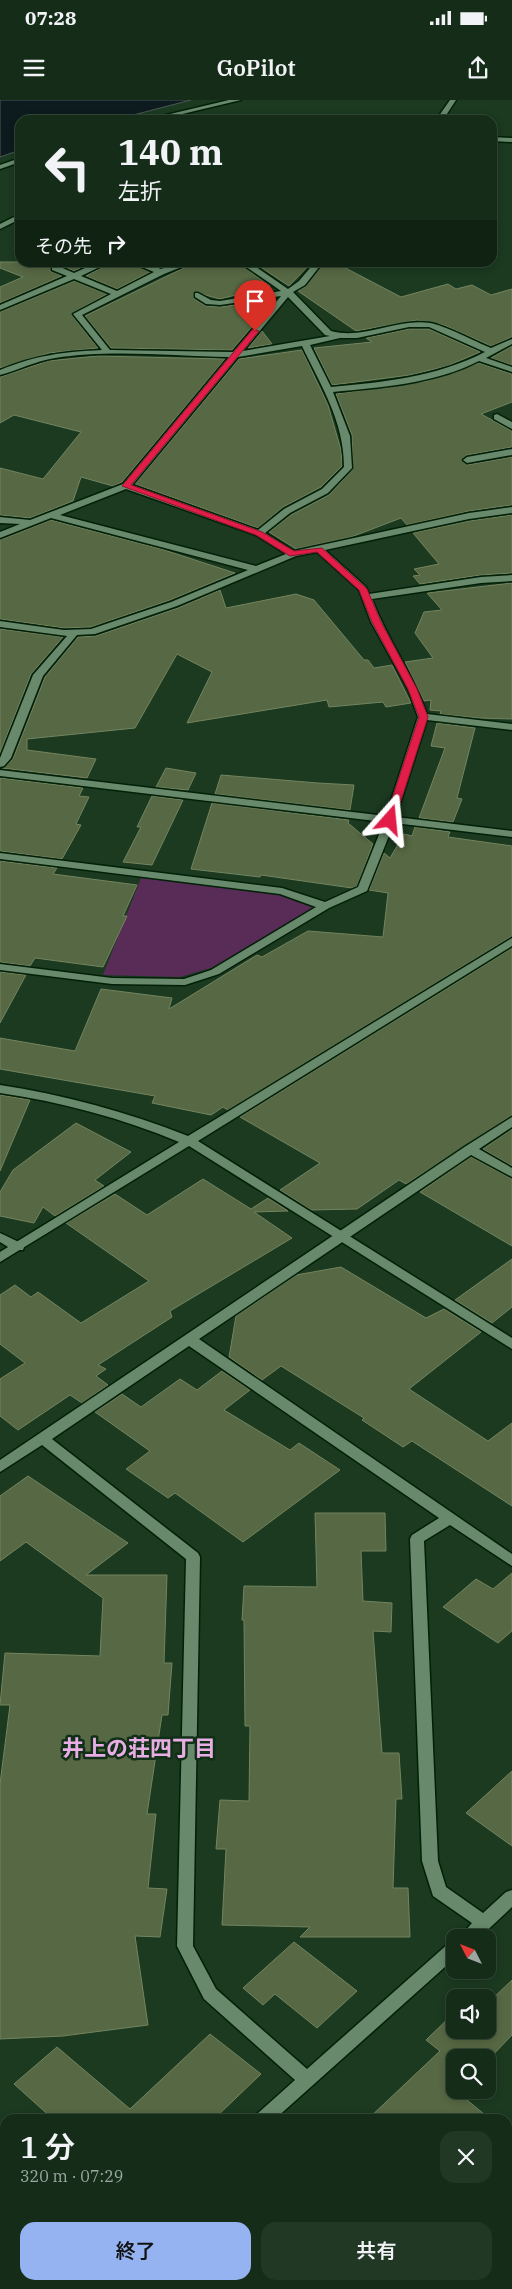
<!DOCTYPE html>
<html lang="ja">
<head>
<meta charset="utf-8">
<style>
  :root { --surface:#142c18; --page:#213825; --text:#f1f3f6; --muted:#9da7a2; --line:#334837; --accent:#95b2f1 }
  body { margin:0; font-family:"IBM Plex Serif","Noto Sans JP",serif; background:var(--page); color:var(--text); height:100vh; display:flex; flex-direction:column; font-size:19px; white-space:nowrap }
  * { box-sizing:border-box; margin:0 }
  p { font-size:16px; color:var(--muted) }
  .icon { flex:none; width:28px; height:28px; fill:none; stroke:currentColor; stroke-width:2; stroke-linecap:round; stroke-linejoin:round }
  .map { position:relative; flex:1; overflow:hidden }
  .panel { position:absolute; left:0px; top:2014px; width:512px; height:176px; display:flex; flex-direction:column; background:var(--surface); border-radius:15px 15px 0 0; box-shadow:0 2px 8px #0003,0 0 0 1px var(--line) }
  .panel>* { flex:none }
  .banner { position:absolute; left:15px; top:15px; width:482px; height:152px; border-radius:15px; box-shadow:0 2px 8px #0003,0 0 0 1px var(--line); background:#142c18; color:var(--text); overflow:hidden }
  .needle { width:32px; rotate:312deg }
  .tools { position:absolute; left:446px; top:1829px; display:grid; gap:10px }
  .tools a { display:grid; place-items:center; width:50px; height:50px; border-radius:10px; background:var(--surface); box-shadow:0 2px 8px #0003,0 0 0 1px var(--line); font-size:25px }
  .pin { position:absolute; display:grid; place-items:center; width:42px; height:42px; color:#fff; margin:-51px -21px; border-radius:50% 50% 50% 0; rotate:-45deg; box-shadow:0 0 5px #0007 }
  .pin .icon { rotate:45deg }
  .me { position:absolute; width:55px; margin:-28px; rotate:18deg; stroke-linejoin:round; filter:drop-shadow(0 0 4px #0008) }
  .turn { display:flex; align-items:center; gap:18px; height:105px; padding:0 20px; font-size:22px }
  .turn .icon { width:65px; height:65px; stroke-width:2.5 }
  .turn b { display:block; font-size:35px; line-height:42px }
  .then { display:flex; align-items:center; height:48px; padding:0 20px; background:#0003; gap:10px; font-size:19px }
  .round { display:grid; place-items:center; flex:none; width:52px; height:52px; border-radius:15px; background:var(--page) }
  .summary { display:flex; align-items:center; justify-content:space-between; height:85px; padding:0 20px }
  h1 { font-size:30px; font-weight:600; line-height:38px }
  .action { display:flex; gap:10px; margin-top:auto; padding:10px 20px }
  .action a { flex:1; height:58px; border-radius:15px; background:var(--accent); color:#111; font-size:20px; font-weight:600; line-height:58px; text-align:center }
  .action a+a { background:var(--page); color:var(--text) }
  .status { display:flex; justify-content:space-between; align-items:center; height:35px; padding:0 25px; background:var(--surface); direction:ltr }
  .status svg { height:14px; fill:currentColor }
  header { display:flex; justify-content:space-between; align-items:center; height:65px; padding:0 20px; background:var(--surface); font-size:22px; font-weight:600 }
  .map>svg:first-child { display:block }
</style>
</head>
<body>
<div class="status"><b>07:28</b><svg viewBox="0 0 49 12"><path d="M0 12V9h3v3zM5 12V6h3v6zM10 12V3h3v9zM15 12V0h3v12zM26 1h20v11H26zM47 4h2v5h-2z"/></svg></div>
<header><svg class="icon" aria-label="menu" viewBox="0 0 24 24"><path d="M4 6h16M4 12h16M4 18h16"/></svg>GoPilot<svg class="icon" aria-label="share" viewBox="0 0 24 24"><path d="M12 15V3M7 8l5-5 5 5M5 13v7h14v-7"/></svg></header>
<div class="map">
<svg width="512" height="2189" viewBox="0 0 512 2189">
  <rect width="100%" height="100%" fill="#1b3a20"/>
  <path fill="#592c58" d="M141 778 279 795 314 808 211 868 180 877 103 875Z"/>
  <path fill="#0d1b1e" stroke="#4a5956" d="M0 0H191L114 20H20V50L0 57Z"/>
  <path fill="#576844" stroke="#73845f" d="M0 162H92L74 171 59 164 51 165 50 171 62 176 0 203V187L23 177 0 168Z
    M112 162H128L150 172 117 189 86 176Z
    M196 162H237L270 186 220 199 194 192V199L206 206 220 207 243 204 256 222 232 250 111 248 85 216Z
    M253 162H312L289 186Z
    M325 162H334L401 197 448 184 456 189 472 185 491 195 512 189V237L491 246 444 225 417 220 356 231 298 191 306 186Z
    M74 181 107 194 71 214 98 248 49 253 0 268V212Z
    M409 229H429L480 252 447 266 410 275 332 285 314 248 372 242 366 238Z
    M262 231 272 244 248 248Z
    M512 246V265L491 258Z
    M302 250 328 305 341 350 342 366 321 387 283 407 258 428 135 384 239 259Z
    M97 256 225 259 122 382 113 386 81 377 73 401 30 418 0 415V368L43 379 81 332 14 315 0 323V277L48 261Z
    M479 263 512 274V302L481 314 512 331V347L467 355 461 360 467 365 512 357V405L469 411 407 425 401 418 351 437 296 449 269 432 291 415 329 395 353 369 352 335 336 294 427 281Z
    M512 415V473L481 475 420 484 413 476 420 475 414 469 439 464 413 433 469 421Z
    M51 420 161 449 235 473 170 500 91 527 64 528 0 519V440Z
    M512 483V619L478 618 440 614 441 611 430 610 431 600 424 601 405 562 433 558 415 533 424 512 442 510 427 493Z
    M220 490 226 508 296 494 314 500 364 560H368L374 568 392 565 411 603 386 607 383 602 329 607 327 600 187 623 212 572 177 554 135 628 27 639V650L96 659 87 678 2 668 13 659 45 577 78 537 96 536 178 508Z
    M0 529 63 537 31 574 0 653Z
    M437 623 475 628 457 698 462 699 453 722 419 718 445 648 431 646Z
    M166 668 196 673 188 690 156 687Z
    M221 675 318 683 354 685 350 710 215 694Z
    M0 678 83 688 79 696 89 697 76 724 81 725 62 759 0 751Z
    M152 696 183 700 152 765 123 762 141 727H137Z
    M212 703 349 720 348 723 373 744 357 786 352 788 261 775 260 777 191 769Z
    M415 727 450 732 448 737 512 746V836L228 1010 223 1007 211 1015 152 1003 155 996 0 969V938L75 951 101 889 172 898 169 909 257 855 262 857 308 831 383 837 388 793 369 790 384 753 390 758 404 734 412 736Z
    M0 761 57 768 53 774 137 785 123 816H127L103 867 35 858 30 866 0 862Z
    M512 848V1015L406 1084 399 1080 357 1109 311 1110 280 1090 320 1063 240 1017Z
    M0 872 26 875 0 923Z
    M0 995 30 1000 0 1071Z
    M76 1023 131 1052 95 1080 104 1086 55 1116 43 1107 34 1123 0 1116V1092L13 1070Z
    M512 1029V1066L483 1049Z
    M471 1057 512 1079V1146L420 1092Z
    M203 1079 251 1109 268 1098 288 1111 254 1112 292 1138 170 1211 172 1217 98 1265 106 1269 96 1276 108 1285 82 1303 70 1295 18 1330 0 1316V1279L25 1263 0 1244V1195L15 1185 31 1197 38 1192 81 1223 149 1181 66 1123 115 1094 147 1115Z
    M512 1159V1207L492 1223 455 1200Z
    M341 1167 426 1218 444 1209 481 1232 409 1289 488 1341 512 1323V1406L412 1341 403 1347 362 1320 364 1318 281 1266 262 1280 229 1257 236 1216 296 1175Z
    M222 1271 250 1290 224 1310 290 1350 299 1343 340 1370 243 1442 175 1393 168 1398 126 1369 150 1351 95 1312 122 1294 141 1307 180 1279 197 1290Z
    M28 1376 128 1443 86 1475H167L164 1563H172L168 1615H162L147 1714H156L148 1788 167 1789 160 1837 135 1836 148 1925 63 1936 0 1939V1684L10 1605H0L5 1553 100 1556 103 1498 26 1442 0 1461V1396Z
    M315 1413H385L386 1451H361L363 1501 392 1503 391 1532 373 1531 382 1653H399L402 1699H396L393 1788H408L410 1837H300L310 1827 222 1825 226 1749H216L220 1700 249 1701 250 1626H245L244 1520H242L244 1486 317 1487Z
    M512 1473V1531L498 1543 443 1507 476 1479 493 1489Z
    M512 1671V1746L466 1713Z
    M294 1842 357 1891 317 1928 275 1894 263 1905 243 1888Z
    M512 1880V1935L488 1960V1958H455V1990L490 2019H368L440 1951 426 1940 455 1912V1930H488V1903Z
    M210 1934 261 1974 214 2019H53L14 1984 57 1947 130 2009Z"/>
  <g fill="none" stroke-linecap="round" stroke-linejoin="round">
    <defs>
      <path id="minor" d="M450 0H456L443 20H436Z
        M492 37 512 38V42L492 41Z
        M20 58V62L0 69V65Z
        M98 162H110L81 176 117 191 154 172 130 162H143L161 169 181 162H194L164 174 82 215 110 250 233 252 281 196 220 205 206 204 195 197V193H198L211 200 220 201 281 191 239 162H249L288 189 299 181 315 162H323L305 185 293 192 331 231C364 240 396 218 430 223 444 225 476 242 491 248L512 239V244L486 258 512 267V272L479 261C434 284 383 287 333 292L350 336 352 368 328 393 290 413 265 433 294 451 469 413 512 407V413L469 419 325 450 366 487 369 494 481 477 512 475V481L481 483 372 499C387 539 413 574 427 614L512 624V630L427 620 396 717 512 731V737L394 723 367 791 329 808 219 874 185 885 112 884 0 870V864L112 878 184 879 211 870 316 807 280 794 0 759V753L282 788 325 802 358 787 384 722 0 676V670L386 716 418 617 408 589 371 522 359 490 317 452 296 456 177 506 95 534 77 535 43 576 11 658 4 666 0 667V658L33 575 67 536 0 527V521L64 530 91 529 171 502 248 470 51 418 0 438V432L20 424 0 423V417L30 420 123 384 229 257C174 256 109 249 55 258 35 261 19 270 0 275V270C37 255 62 252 102 250L73 214 111 194 74 179 0 210V205L67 176 52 170V166H58L74 173ZM288 197 325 235 330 236 243 251ZM409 227H429L485 252C436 277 385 282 331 287L310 245 340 238H357ZM302 246C321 286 344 321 344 367L322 389 284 409 258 430 132 385 238 257ZM126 389 256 435 286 454 256 466 60 415Z
        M497 314 512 322V329L494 319V315Z
        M512 349V355L467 363 463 360 467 357Z
        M512 1017V1027L479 1049 512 1068V1077L471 1055 199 1239 512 1454V1466L450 1425 424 1441 438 1761 446 1787 483 1813 506 1792 512 1790V1807L479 1838H459L472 1823 433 1796 422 1761 410 1439 412 1435 439 1418 189 1246 52 1339 198 1453 200 1457 193 1846 216 1889 307 1969 449 1843 455 1841V1858L275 2019H254L257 2014 295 1980 204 1899 177 1846 186 1459 42 1345 0 1372V1360L466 1046Z
        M0 1133 23 1144 24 1147 23 1150H13L0 1142Z
        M66 2185H86L84 2189H64Z"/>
      <path id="tertiary" d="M229 0H241L157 20H145Z
        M20 114V119L0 129V124Z
        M512 838V846L198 1041 512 1238V1249L189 1046 0 1162V1152L179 1042C121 1018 62 1002 0 993V985C65 995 127 1012 188 1036Z
        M0 2049 5 2051V2070L0 2068Z
        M123 2185H143L145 2189H125Z"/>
      <path id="secondary" d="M512 2098V2117L508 2118V2100Z
        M420 2185H440L438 2189H418Z"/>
    </defs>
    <use href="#minor" stroke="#022008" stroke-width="3"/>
    <use href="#tertiary" stroke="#022008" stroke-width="3"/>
    <use href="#secondary" stroke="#022008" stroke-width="3"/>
    <use href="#minor" fill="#68896c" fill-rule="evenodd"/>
    <use href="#tertiary" fill="#68896c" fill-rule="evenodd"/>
    <use href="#secondary" fill="#789696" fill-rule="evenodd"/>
  </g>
  <path fill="#e11d48" stroke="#92132f" d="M253 229 259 231 131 385 262 432 294 451 322 448 367 489 381 522 417 589 428 617 394 722 385 720 419 617 408 589 372 522 359 490 317 452 290 456 256 435 122 386Z"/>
  <g text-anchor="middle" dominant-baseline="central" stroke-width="5" stroke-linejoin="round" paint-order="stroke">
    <g font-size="22" font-weight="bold" fill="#e7ade4" stroke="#102f16">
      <text x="139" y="1647">井上の荘四丁目</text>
    </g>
  </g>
</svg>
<div class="tools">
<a><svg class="needle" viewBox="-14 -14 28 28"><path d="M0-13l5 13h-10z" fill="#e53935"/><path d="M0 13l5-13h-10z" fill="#9da7a2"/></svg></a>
<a><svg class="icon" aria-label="sound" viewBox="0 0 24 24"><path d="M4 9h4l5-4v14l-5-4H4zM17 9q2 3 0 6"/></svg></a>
<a><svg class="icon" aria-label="search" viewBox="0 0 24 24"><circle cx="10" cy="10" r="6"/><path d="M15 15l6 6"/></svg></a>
</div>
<div class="pin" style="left:255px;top:231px;background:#d93025"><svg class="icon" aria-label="arrive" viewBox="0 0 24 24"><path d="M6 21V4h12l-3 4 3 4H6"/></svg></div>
<svg class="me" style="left:390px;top:720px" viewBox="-20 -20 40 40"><path d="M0-17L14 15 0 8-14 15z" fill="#e11d48" stroke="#fff" stroke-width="4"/></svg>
<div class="banner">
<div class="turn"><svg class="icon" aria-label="left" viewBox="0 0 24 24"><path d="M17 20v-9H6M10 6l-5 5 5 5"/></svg><div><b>140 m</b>左折</div></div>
<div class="then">その先<svg class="icon" aria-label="right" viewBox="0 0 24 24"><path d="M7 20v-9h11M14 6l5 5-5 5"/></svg></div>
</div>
<section class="panel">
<div class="summary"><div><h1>1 分</h1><p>320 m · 07:29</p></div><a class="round"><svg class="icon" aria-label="close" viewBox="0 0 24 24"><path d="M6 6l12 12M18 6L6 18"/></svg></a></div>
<div class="action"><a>終了</a><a>共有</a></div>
</section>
</div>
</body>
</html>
